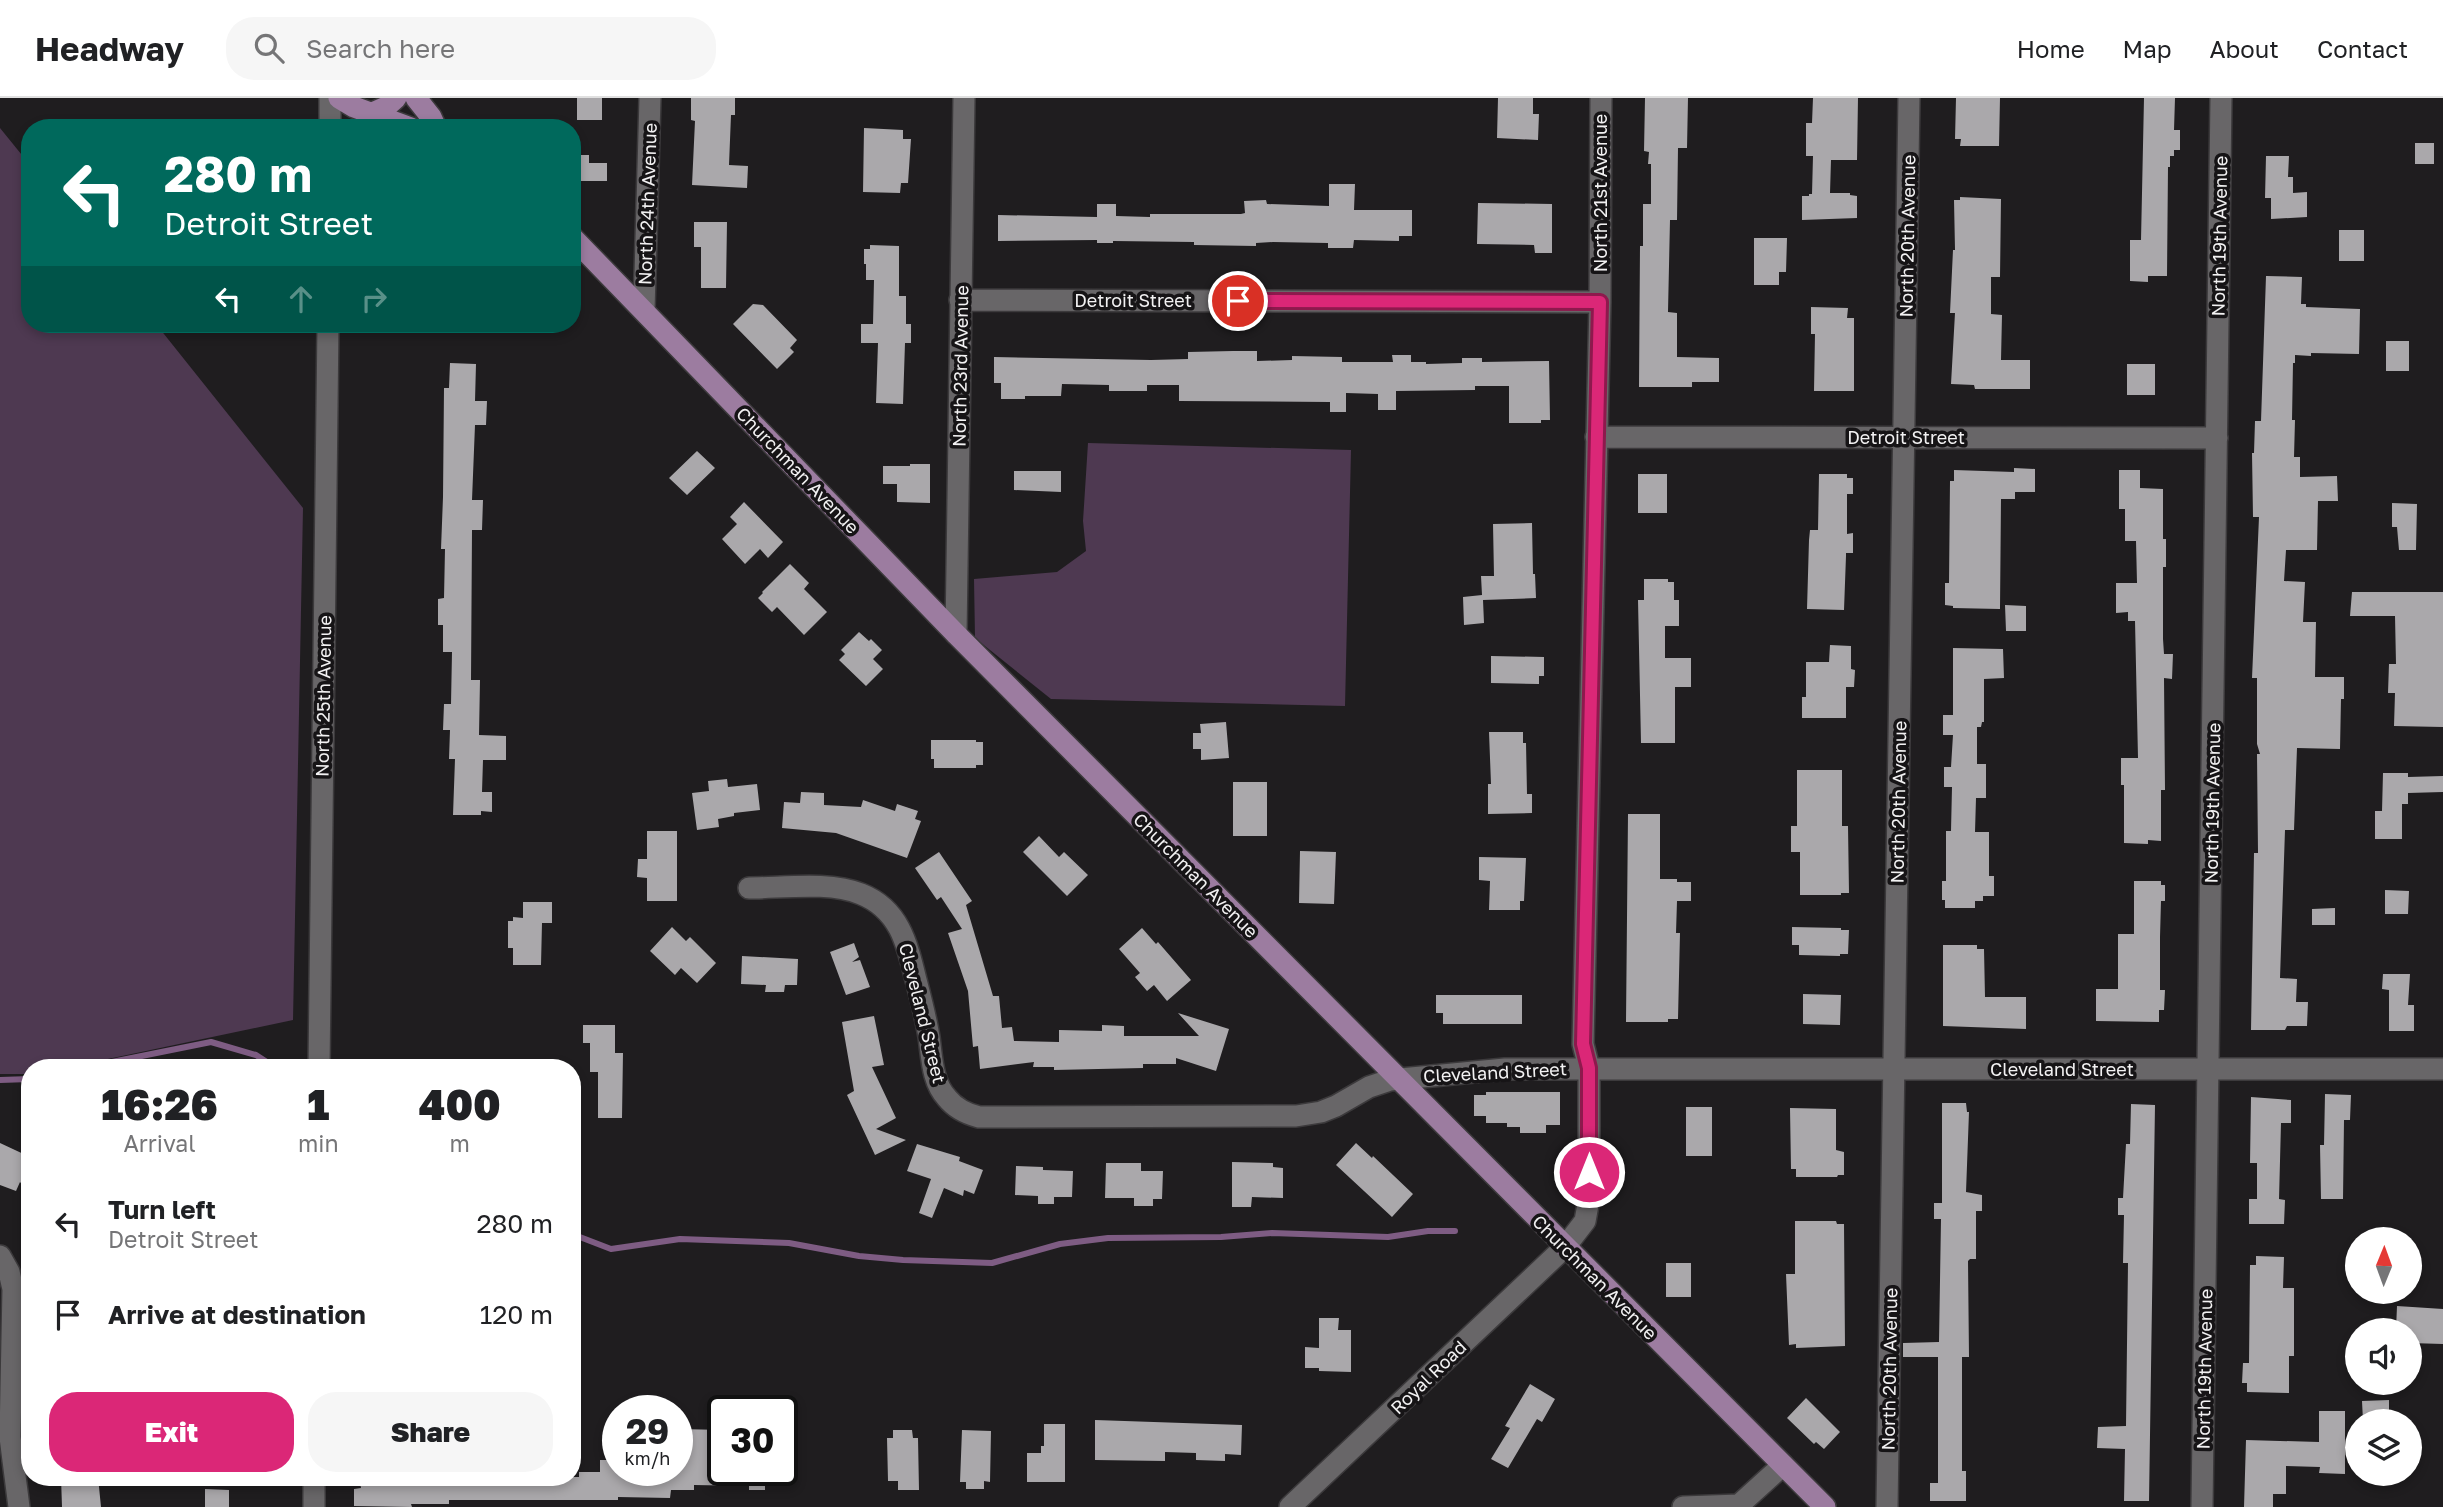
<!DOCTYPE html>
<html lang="en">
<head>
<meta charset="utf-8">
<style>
  :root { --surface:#fff; --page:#f6f6f6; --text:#202124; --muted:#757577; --line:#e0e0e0; --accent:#db2777 }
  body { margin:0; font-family:"Golos Text",sans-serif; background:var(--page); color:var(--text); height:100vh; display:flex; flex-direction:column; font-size:26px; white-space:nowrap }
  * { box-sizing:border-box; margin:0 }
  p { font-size:23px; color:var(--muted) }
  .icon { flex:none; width:38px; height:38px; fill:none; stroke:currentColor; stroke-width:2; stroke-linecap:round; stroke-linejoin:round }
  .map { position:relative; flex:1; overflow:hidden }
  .drawer { position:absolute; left:21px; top:961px; width:560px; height:427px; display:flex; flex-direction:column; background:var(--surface); border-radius:28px; box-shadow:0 4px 10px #0003 }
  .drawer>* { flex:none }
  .top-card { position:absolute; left:21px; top:21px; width:560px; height:214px; border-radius:28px; box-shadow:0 4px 10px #0003; background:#00695c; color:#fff; overflow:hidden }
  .needle { width:46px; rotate:1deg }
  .tools { position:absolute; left:2345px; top:1129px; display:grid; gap:14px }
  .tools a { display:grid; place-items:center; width:77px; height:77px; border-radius:50%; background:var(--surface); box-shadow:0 4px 10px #0003; font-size:35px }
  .speed { position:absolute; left:602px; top:1297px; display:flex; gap:14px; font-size:35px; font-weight:700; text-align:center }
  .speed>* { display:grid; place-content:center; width:91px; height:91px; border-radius:50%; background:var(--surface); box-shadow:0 4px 10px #0003; line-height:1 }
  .speed small { font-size:18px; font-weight:400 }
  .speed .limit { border:4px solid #111; border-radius:10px; background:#fff; color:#111 }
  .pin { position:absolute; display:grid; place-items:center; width:60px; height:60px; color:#fff; margin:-30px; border:4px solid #fff; border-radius:50%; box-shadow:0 2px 7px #0007 }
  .me { position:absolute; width:77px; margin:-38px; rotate:0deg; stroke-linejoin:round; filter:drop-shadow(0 0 5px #0008) }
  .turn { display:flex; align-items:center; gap:24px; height:147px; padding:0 28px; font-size:32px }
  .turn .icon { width:91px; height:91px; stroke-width:2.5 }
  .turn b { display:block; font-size:49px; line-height:60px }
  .lanes { display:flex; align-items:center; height:66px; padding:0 28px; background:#0003; justify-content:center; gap:35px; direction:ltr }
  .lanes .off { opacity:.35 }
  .eta { display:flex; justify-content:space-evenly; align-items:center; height:119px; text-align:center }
  .eta b { font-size:42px; font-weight:800; line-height:49px }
  .action { display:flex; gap:14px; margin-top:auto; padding:14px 28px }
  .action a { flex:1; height:80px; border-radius:28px; background:var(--accent); color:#fff; font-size:28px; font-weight:800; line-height:80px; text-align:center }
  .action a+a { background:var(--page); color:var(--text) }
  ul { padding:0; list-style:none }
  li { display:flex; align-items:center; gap:21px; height:91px; padding:0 28px }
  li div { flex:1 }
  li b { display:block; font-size:26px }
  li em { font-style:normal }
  header { display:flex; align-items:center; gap:42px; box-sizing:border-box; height:98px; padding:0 35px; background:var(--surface); border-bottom:2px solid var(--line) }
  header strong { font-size:33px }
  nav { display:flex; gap:38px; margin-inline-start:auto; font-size:24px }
  .search { width:490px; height:63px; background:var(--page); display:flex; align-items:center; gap:18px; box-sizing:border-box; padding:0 24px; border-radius:28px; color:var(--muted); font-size:26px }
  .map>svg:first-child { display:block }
</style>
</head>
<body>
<header>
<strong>Headway</strong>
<div class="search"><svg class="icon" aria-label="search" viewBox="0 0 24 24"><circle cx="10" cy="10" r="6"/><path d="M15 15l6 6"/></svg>Search here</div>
<nav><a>Home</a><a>Map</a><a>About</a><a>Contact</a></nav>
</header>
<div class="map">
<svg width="2443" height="1409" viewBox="0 0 2443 1409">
  <rect width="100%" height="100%" fill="#1f1d1f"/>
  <path fill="#4e3951" d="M0 30 30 67V226H156L303 410 293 922 70 969 30 970V976H0Z
    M1088 345 1351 352 1345 608 1051 601 975 540 974 481 1057 474 1086 453 1083 423Z"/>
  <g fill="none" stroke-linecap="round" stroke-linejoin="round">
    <path stroke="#7e5c83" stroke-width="6" d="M82 970 211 944 256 957 276 970
      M0 982 30 981
      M572 1136 611 1151 680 1141 789 1145 859 1158 903 1162 992 1165 1060 1146 1108 1140 1221 1139 1272 1135 1388 1139 1428 1133H1455"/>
  </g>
  <path fill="#aaa8ab" d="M577 0H602V22H577Z
    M691 0H735V17H731L729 67 748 68 747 90 692 87 695 23 691 22Z
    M1498 0H1533V16H1539L1538 42 1497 40Z
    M1645 0H1688L1687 50H1678L1677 122H1670L1668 214 1677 215V259L1719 260V284H1692V289H1639L1640 148H1643V106H1651V66H1648L1649 54 1644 53Z
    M1813 0H1858L1857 62H1831L1830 95H1850V97L1857 98V120L1802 122V98H1809V96H1812L1813 58H1806V25H1812Z
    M1956 0H2000L1999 48H1960L1961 41H1955Z
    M2144 0H2175L2174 32H2180V52H2174V58H2170V69H2168L2167 178H2148V184L2130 183V142H2141Z
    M864 30 903 32V41H911L908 85H901L900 95 863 94Z
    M2415 45H2434V66H2415Z
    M572 57H589V65H607V83H572Z
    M2266 58H2289L2288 79H2293V95L2307 94V119L2271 121V100H2265Z
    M1329 86H1355L1354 112H1412V138H1399V143L1354 142 1353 150H1328V145L1273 144 1256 145V148L1194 147V144L1113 143V145H1097V142L998 143V117L1097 119V106H1116V118L1150 119V116H1241L1245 115 1244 103 1266 102 1267 106 1329 108Z
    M1960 99 2001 101 2000 179H1991V216L2002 217 2001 262H2030V291H1975L1974 287 1951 286 1955 215H1950L1953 152H1955L1954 102H1960Z
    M1478 105 1552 106V155H1535L1534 147 1477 146Z
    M694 124H727L726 190H701V149H694Z
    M2339 132H2364V163H2339Z
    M1754 140H1787L1786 174H1779V187H1754Z
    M870 147 899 148V198H906V226H911V245H905L903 306 876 305 878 245H861V226H873L874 182H866V166H864V151H870Z
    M2266 178 2302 179 2301 206H2306V209L2360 211 2359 256 2311 255V258L2295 257V265H2293L2292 322H2295L2294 359H2300V379L2337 378 2338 403H2318L2317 452H2286L2284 483 2305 484 2303 524H2316L2315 579H2344V601H2341L2340 651 2297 650 2294 732H2285L2280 880 2297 881 2296 904H2308L2307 928H2287L2285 932H2251L2254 755H2258L2257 656H2260L2257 646V580H2252L2259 419H2253L2252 355H2254L2255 323H2261Z
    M753 206 763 207 797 242 790 250 794 254 777 271 733 226Z
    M1811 209 1848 210 1847 220H1854V293H1814L1815 236H1811Z
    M2386 243H2409V273H2386Z
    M1233 253H1257V263L1292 262V258L1342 259V264H1393L1392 257H1411V264H1426V266L1462 265V260H1482V264L1549 263 1550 322H1541V325H1509V288H1475V292L1396 293V312H1378V296L1346 295V314H1330V304L1179 303V287H1147V293H1109V287L1062 286 1061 298H1025V301H1001V285H994V259L1151 262 1188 261V254Z
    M450 265 476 266 475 303H487L486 327H475L472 402H483L482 432H472L471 582H480L479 637 506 638V662H483L482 694H492V714L481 713V717H453L455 661H449L450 632H443L444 606H451L452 554H443V527H438V501L444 500 445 451H441L443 399 444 290H449Z
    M2127 266H2155V297H2127Z
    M697 353 715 370 687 397 669 380Z
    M910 366H930V405L897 404V386H883V368H910Z
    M2014 370 2035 371V394H2015V401H2001L2000 511 1953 510V508L1945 507V485H1949L1950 383H1954V372L2014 374Z
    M2119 372H2140V390L2163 391V441H2166V469H2163V541L2164 556H2173L2172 581 2164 580 2165 692H2161V743L2148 742V746L2124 745V687H2121V660H2138L2135 523H2128V514L2116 515V485H2137L2136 443H2125V411H2119Z
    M1014 373H1061V394L1014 392Z
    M1638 376H1667V415H1638Z
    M1819 376H1847V380H1853V396H1847V436L1853 435V455H1846V458L1844 512 1807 511 1809 442 1810 432H1818Z
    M744 404 783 444 768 460 760 451 745 466 722 441 737 426 730 419Z
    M2392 405 2417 406 2416 452H2399L2397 429H2392Z
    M1532 425 1533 476H1535L1536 500 1483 502 1484 525 1464 527 1463 499 1482 497 1481 478H1494L1493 426Z
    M790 466 809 485 804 491 827 514 804 537 777 509 772 514 758 500 763 495 762 494Z
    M1644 481H1668V484H1674V502H1679V528H1665V560H1691V589H1675V645H1641L1638 502H1644Z
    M2352 494H2443V629L2394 628 2395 595H2388L2389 566H2396L2395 518H2350Z
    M2005 507 2026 508V533H2006Z
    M859 534 869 543 871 541 882 552 873 561 883 571 866 588 839 562 845 556 841 552Z
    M1830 547 1851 548V571L1855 572 1854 589H1846V620H1802V599H1806V564H1829Z
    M1953 550 2003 551 2004 580 1984 581V624H1982L1981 629H1977V666H1986V700H1976L1975 734H1989V778H1994V798H1983V803H1975V810H1945V802H1942V783H1946V733H1951L1952 689H1944V669H1951L1953 637H1943V617H1953Z
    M1491 558 1544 559V578H1539V586L1491 585Z
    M1226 624 1229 660 1201 662V651H1193V635H1201L1200 626Z
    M1489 634H1523V645H1526L1527 696H1532V715L1488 716V686H1491Z
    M931 642H976V644H983V667H976V670H934V661H931Z
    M1797 672H1842V728H1848L1849 795H1841V797H1800V754H1791V728H1797Z
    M2383 675H2408V679L2443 678V694L2408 695V706H2402V741H2375V713H2382Z
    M727 681 728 689 757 686 760 712 734 715V718L718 721 719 729 697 732 692 695 709 693 708 683Z
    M1233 684H1267V738H1233Z
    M801 694 824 695V707L861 709 863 702 895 713 897 706 918 713 915 721 921 723 907 760 836 735 782 730 784 704 800 705Z
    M1628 716H1660V781H1677V784H1691V803H1677L1676 835H1680L1678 921H1668V924H1626Z
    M647 733H677V803H647V780L637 779 638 761H647Z
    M1039 738 1059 759 1064 754 1088 777 1067 798 1023 754Z
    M1300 753 1336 754 1334 806 1299 805Z
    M939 754 972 803 966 807 993 898H999L1002 930 1012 929 1014 943 1059 944V932L1102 933V927L1124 928V938H1199L1178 915 1229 931 1216 973 1176 960V966H1143V970L1054 972V969H1033L1034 964 980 971 978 948 973 949 968 893 948 835 962 831 941 799 937 802 915 770Z
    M1479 759 1526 760 1524 803H1520V812H1489L1490 783 1479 782Z
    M2134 783H2161V787H2165V803H2161L2160 839V892H2165L2164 912H2159V924L2096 923V891H2118V836H2134Z
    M2385 792 2409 793 2408 816H2385Z
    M523 804H552V825H542L541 867H513V850H508V823H513V819L523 820Z
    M2335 810V827H2312V811Z
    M672 829 686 843 690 839 716 865 697 885 681 870 675 877 650 853Z
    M1792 829 1841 830V832H1849L1848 856H1840V858L1799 857V847H1792Z
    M1142 830 1156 846 1158 844 1191 882 1167 903 1154 887 1147 893 1135 879 1140 875 1119 851Z
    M854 845 859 859 852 864 860 862 870 889 846 897 830 854Z
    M1943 847H1977V851H1984L1985 899H2026V931L1943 928Z
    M742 858 798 861 797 887H785L784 894H765L766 887 741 886Z
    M2383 876H2410L2408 907H2414V933H2389V892L2382 891Z
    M1803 896 1841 897 1840 927 1803 926Z
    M1436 897H1522V926H1443V915H1436Z
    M874 918 884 967 872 969 896 1020 876 1031 906 1042 875 1057 847 997 854 993 842 924Z
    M583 927H615V955H623L622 1020H598V974H590V945H583Z
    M1486 994H1560V1027H1546V1035H1520V1029H1507V1025H1486V1018H1474V997H1486Z
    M2325 996 2351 997 2350 1022H2344L2343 1101H2321L2320 1047H2324Z
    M2251 999 2291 1002V1025H2281L2279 1101 2285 1102 2284 1126H2249V1101H2257V1065H2250Z
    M1942 1005H1966L1967 1014H1969L1966 1094 1982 1097V1113H1976V1161H1970L1968 1163 1969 1259H1962V1373H1966V1403H1930V1385H1938V1259H1903V1245L1939 1244 1941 1121H1934V1105H1942Z
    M2131 1006 2155 1007 2149 1403H2124L2125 1351 2097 1350 2098 1329 2126 1328 2128 1165H2123L2124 1117H2118V1100H2123L2126 1046H2130Z
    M1686 1009H1712V1058H1686Z
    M1790 1010 1836 1011V1052L1844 1054V1077H1838L1837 1079H1796V1071H1791Z
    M0 1045 30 1059V1096L20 1084 16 1093 0 1087Z
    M1356 1045 1372 1060 1373 1058 1413 1096 1392 1119 1336 1067Z
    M917 1046 960 1059 959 1063 983 1072 974 1096 964 1092 963 1098 944 1090 932 1120 919 1115 931 1081 907 1073Z
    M1232 1064 1273 1065V1069L1283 1070V1100L1252 1099 1251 1109H1232Z
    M1106 1065H1141V1073H1163L1162 1101H1153V1108H1134V1100H1105Z
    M1016 1068 1043 1069V1072L1073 1073 1072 1099H1054V1106H1038V1098L1015 1097Z
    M1795 1123H1836L1837 1126H1844L1845 1248 1796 1250V1246L1789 1247 1786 1176H1795Z
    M2256 1158 2284 1159 2283 1190H2294V1258H2289V1295L2247 1294V1285H2242L2243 1265H2249L2250 1167H2256Z
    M1666 1165H1691V1199H1666Z
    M2397 1208 2443 1211V1246L2410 1245V1232H2396Z
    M1319 1220H1339L1338 1232H1351V1274L1319 1273V1270H1305V1249L1319 1250Z
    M1530 1286 1555 1301 1542 1324 1537 1321 1508 1370 1491 1361 1510 1330 1505 1328Z
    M1806 1300 1840 1334 1824 1351 1816 1344 1814 1346 1787 1320Z
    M2389 1302V1323H2363L2362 1303Z
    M2319 1313H2345V1376L2319 1375 2320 1369 2286 1368V1396H2273V1409H2244L2246 1342 2319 1344Z
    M1095 1322 1242 1327 1241 1357 1225 1356V1363L1196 1362V1355L1165 1354V1363L1095 1362Z
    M1044 1326H1065V1384H1027V1355H1041V1348H1044Z
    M680 1331 723 1332V1372H765V1392H749V1388L694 1387V1392H671L670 1400 618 1399V1402H449V1406H411L412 1409 354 1408V1391L361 1390 360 1384 476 1379H579V1374H600V1362H618V1372H679Z
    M893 1332H912L913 1340H918L919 1392H898V1383H888L887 1340H893Z
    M962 1332 991 1333 990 1384 984 1383V1391H966V1384H960Z
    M61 1379H98L101 1409H62Z
    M205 1391 229 1392V1409H205Z"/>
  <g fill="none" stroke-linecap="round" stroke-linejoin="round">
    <defs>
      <path id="minor" d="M330 0V30
        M960 202 1600 204
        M644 212 650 0
        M1596 339 2217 340
        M956 536 964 0
        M749 790C782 790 830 783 861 796 899 811 907 845 916 882 921 901 926 920 929 939 932 960 932 984 947 1000 955 1010 967 1016 979 1019L1296 1018 1321 1014 1336 1008 1369 989 1390 982 1505 971H2443
        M319 970 328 226
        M0 1158 9 1174 13 1191 10 1339 19 1409
        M314 1409V1379
        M1290 1409 1565 1149 1585 1123 1589 1101V970L1583 946 1600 204 1601 0
        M1683 1409 1739 1407 1783 1367
        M1887 1409 1909 0
        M2202 1409 2221 0"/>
      <path id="major" d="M339 0 354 9 411 30
        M416 0 431 19 436 30
        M370 16 386 9 396 0
        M572 139 956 536 1825 1409"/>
    </defs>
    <use href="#minor" stroke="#3c3a3c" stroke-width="24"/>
    <use href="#major" stroke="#3c3a3c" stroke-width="24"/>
    <use href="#minor" stroke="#686668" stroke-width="21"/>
    <use href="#major" stroke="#9c7ca0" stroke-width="21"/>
  </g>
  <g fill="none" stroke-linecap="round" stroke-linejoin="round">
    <defs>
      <path id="route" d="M1238 203 1600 204 1583 946 1589 970V1074"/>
    </defs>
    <use href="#route" stroke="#8e194d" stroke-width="18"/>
    <use href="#route" stroke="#db2777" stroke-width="12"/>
  </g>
  <g text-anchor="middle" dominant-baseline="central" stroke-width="7" stroke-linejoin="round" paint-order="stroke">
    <g font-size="18" fill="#f2f1f2" stroke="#161416">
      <text transform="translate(1600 95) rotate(-90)">North 21st Avenue</text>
      <text transform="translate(647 106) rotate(-88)">North 24th Avenue</text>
      <text transform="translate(1907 138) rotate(-89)">North 20th Avenue</text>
      <text transform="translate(2219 138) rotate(-89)">North 19th Avenue</text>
      <text x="1133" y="202">Detroit Street</text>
      <text transform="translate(960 268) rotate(-89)">North 23rd Avenue</text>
      <text x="1906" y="339">Detroit Street</text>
      <text transform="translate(798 372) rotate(46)">Churchman Avenue</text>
      <text transform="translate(323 598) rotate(-89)">North 25th Avenue</text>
      <text transform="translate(1898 704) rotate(-89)">North 20th Avenue</text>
      <text transform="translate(2212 705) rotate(-89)">North 19th Avenue</text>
      <text transform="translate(1196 777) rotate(45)">Churchman Avenue</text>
      <text transform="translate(923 915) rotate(76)">Cleveland Street</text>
      <text x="2062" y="971">Cleveland Street</text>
      <text transform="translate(1495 974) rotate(-3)">Cleveland Street</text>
      <text transform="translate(1595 1179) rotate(45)">Churchman Avenue</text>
      <text transform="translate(1889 1271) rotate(-89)">North 20th Avenue</text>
      <text transform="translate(2204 1271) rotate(-89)">North 19th Avenue</text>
      <text transform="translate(1428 1279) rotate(-44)">Royal Road</text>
    </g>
  </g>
</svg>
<div class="tools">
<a><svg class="needle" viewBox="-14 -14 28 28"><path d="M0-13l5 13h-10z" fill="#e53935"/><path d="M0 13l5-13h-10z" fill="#757577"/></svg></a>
<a><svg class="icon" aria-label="sound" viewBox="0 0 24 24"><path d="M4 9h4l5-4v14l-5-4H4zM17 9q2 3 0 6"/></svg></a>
<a><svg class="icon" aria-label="layers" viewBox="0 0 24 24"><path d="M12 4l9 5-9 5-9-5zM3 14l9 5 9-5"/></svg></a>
</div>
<div class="speed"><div>29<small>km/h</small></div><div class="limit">30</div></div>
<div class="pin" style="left:1238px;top:203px;background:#d93025"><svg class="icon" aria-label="arrive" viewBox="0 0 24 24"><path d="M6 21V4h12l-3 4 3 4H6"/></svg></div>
<svg class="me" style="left:1589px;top:1074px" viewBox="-20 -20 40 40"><circle r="17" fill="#db2777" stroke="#fff" stroke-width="3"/><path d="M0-11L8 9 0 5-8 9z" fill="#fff"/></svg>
<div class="top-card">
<div class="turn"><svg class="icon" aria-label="left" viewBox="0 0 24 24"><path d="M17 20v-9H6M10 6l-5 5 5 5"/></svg><div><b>280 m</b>Detroit Street</div></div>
<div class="lanes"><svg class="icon" aria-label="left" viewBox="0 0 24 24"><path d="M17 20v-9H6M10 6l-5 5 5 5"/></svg><svg class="icon off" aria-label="ahead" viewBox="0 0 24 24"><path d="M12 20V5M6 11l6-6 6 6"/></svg><svg class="icon off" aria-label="right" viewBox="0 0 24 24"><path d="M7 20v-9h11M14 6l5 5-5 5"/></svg></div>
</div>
<section class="drawer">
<div class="eta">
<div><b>16:26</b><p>Arrival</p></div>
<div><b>1</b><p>min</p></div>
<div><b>400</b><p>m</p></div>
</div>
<ul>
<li><svg class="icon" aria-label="left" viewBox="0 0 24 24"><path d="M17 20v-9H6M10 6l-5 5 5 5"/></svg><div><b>Turn left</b><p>Detroit Street</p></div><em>280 m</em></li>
<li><svg class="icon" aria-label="arrive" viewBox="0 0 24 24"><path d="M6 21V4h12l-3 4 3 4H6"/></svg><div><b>Arrive at destination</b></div><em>120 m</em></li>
</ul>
<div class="action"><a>Exit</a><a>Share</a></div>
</section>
</div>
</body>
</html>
